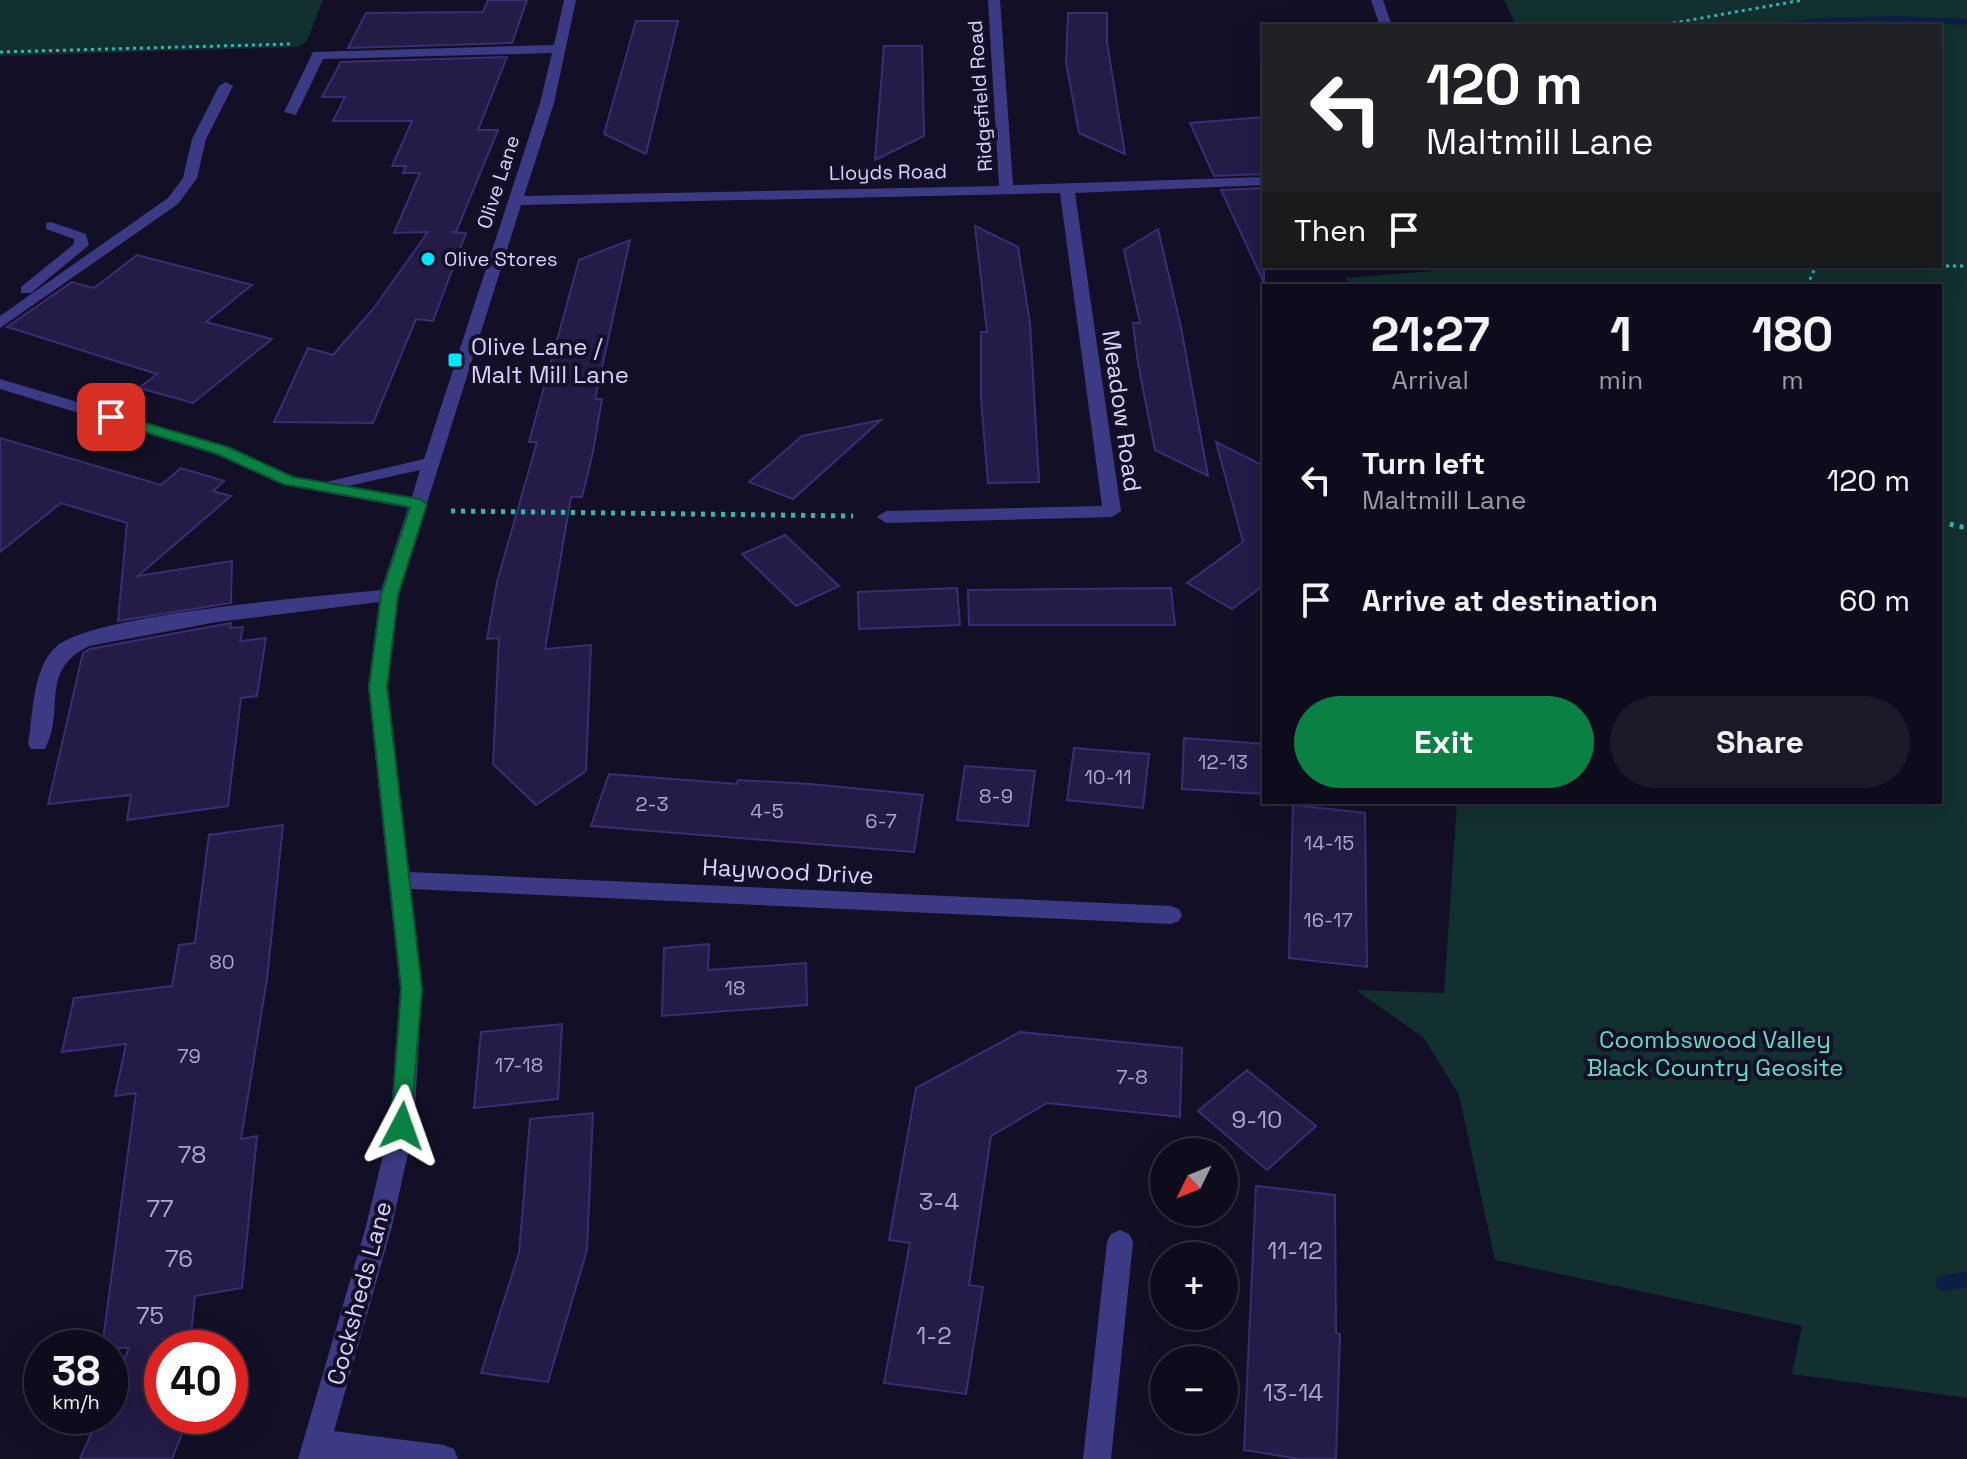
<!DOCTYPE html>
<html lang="en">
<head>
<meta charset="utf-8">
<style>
  :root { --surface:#0e0b1c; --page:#1c1929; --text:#f1f3f6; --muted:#9b9ba3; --line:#2e2b3b; --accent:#0b8043 }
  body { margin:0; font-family:"Space Grotesk",sans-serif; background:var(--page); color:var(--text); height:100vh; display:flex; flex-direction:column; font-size:30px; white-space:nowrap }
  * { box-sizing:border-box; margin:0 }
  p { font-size:26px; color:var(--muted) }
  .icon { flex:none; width:44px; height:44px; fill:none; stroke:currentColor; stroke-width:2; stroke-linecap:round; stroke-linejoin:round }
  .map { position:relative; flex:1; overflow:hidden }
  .details { position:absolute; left:1262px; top:284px; width:680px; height:520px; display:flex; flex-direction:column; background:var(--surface); border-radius:0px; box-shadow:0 8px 32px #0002,0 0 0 2px var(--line) }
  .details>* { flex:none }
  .banner { position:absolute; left:1262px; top:24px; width:680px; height:244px; border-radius:0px; box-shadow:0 8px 32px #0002,0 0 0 2px var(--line); background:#202124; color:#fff; overflow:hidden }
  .needle { width:52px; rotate:227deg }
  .controls { position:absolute; left:1150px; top:1138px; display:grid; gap:16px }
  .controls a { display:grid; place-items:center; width:88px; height:88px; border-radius:50%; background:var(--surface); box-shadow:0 8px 32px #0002,0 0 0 2px var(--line); font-size:40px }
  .speed { position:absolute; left:24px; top:1330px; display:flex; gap:16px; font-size:40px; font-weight:700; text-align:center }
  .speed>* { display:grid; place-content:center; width:104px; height:104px; border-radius:50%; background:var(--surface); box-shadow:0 8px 32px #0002,0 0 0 2px var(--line); line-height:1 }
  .speed small { font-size:20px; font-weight:400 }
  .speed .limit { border:12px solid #d22; background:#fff; color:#111 }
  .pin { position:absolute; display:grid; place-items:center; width:68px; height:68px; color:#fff; margin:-34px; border-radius:16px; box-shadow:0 4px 12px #0006 }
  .me { position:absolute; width:88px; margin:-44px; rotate:4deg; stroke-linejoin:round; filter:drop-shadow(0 0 6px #0008) }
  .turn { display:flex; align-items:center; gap:28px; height:168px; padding:0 32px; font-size:36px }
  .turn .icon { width:104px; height:104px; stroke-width:2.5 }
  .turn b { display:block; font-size:56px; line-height:68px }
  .then { display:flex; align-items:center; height:76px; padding:0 32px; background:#0003; gap:16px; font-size:30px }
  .eta { display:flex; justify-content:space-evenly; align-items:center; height:136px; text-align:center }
  .eta b { font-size:48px; font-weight:600; line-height:56px }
  .button { display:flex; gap:16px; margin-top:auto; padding:16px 32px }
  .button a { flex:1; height:92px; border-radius:48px; background:var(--accent); color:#fff; font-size:32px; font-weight:600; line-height:92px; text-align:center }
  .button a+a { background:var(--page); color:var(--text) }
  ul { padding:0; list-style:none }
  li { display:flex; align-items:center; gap:24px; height:120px; padding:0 32px }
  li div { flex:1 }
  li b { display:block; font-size:30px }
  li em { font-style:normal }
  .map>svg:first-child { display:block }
</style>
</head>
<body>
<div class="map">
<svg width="1967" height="1459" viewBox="0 0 1967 1459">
  <rect width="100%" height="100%" fill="#130f26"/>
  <path fill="#12302f" d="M0 0H323L307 41 298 47 0 56Z
    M1504 0H1967V1398L1792 1374 1802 1326 1495 1260 1459 1095 1424 1038 1356 990 1444 993 1457 802H1940V286H1351L1346 278 1432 271 1434 266H1940V26H1517Z"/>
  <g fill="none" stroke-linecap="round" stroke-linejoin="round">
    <path fill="#0a1f44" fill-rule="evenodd" d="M1896 16 1967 19V25L1872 21 1773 26 1777 23 1824 18Z
      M1967 1271V1287L1944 1291 1938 1289 1935 1283 1938 1277Z"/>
  </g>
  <path fill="#241b47" stroke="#3b2d73" stroke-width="2" d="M488 0H527L512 43 348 48 366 13 483 12Z
    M1068 13H1107V42L1125 154 1079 133 1066 62Z
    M636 21H678L646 154 604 134Z
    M884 46H922L924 136 875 160Z
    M507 57 478 130H498L456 232H451L466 233 433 321 416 319 373 423 274 422 308 348 333 355 374 308 428 232 394 233 420 173H403L406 166H392L412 121H333L345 97H322L341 62Z
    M1264 117V174L1214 176 1190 123Z
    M1264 188V283L1221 190Z
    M975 226 1018 247 1030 323 1039 482 988 483 981 398V332H987Z
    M1158 229 1181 327 1208 476 1155 450 1138 363 1133 323H1140L1124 250Z
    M630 240 595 399H602L593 452 582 497H571L545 649 591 645 586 771 536 805 493 764 499 638 487 639 497 582 537 442H529L579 260Z
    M137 255 252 285 206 322 272 339 193 403 139 388 157 374 7 327 72 282 94 288Z
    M881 420 793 499 749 482 802 436Z
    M0 438 161 485 181 468 224 481 213 491 231 496 138 576 232 561 231 603 118 621 127 523 61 503 0 552Z
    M1216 442 1264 466V585L1232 609 1187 583 1243 542Z
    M785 535 839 586 796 606 742 554Z
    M957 588 960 625 859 629 858 592Z
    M1171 588 1175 625H969L968 590Z
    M231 623 230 628 243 627 240 641 266 638 257 696 241 698 228 806 127 820 131 795 48 804 83 653 90 649Z
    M1184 738 1264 744V794L1182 789Z
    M1074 748 1149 754 1143 808 1067 800Z
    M965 766 1035 771 1028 826 957 820Z
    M609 774 737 784 738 780 810 784 923 795 914 852 591 826Z
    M1293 805 1365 813 1367 967 1289 958Z
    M283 825 267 979 241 1139 257 1136 242 1288 195 1296 191 1334 162 1339V1416H189L172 1459H80L99 1416H110V1392L129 1348H102L136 1093 115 1096 126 1044 62 1052 74 998 172 986 179 945 195 943 209 835Z
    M709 944 708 970 806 963 807 1005 662 1016 664 948Z
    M562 1024 558 1099 474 1108 481 1032Z
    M1020 1032 1182 1048 1180 1117 1047 1103 991 1136 969 1285 983 1287 966 1394 884 1383 910 1243 889 1240 916 1088Z
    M1247 1070 1316 1126 1267 1170 1198 1111Z
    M593 1113 587 1250 548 1382 481 1373 519 1253 530 1119Z
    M1256 1186 1335 1195 1336 1333 1340 1334 1336 1459H1300L1244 1450Z"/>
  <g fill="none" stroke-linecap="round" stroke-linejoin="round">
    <path stroke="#2fb8b0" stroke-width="3" stroke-dasharray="3 4" stroke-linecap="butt" d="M1575 26 1662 25 1803 0
      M0 52 291 44
      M1911 266H1967
      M1807 286 1816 266"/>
    <path stroke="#2fb8b0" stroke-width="5" stroke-dasharray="4 6" stroke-linecap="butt" d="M451 511 853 516
      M1940 522 1967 528"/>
    <path fill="#3d3a85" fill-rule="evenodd" d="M564 0H576L554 103 524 196 999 186 988 0H1000L1013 185 1264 177V185L1075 193 1121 511 1112 517 886 523 877 517 886 511 1102 506 1060 193 521 205 398 595 388 687 409 872 1171 906 1179 909 1182 915 1179 921 1171 924 411 889 422 989 414 1126 392 1226 334 1431 444 1445 454 1449 458 1459H298L366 1226 390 1126 400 989 368 687 379 602 217 622 89 646C38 671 66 710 45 749H31L28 744C33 715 32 667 57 646 94 614 323 596 381 590L408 508 283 485 217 455 0 389V379L229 447 293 476 326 482 424 459 540 103 552 53 323 59 296 115 284 112 313 52 554 45ZM420 470 412 497 348 486Z
      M1371 0H1383L1392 26H1380Z
      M226 82 233 86 206 139 197 178 178 204 0 328V316L168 198 183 178 192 139 219 86Z
      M51 222 86 234 89 245 31 293H21V287L74 244V239L46 229V223Z
      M1120 1230 1129 1234 1133 1242 1111 1459H1083L1107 1242 1111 1234Z"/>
  </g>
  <path fill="#0b8043" stroke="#07532c" stroke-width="2" d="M111 413 228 447 293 477 419 499 427 504 398 595 387 687 422 989 410 1132H394L391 1126 401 989 369 687 381 595 410 507 283 484 217 454 106 420V414Z"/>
  <g fill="#00e5ff" stroke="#130f26" stroke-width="3">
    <circle cx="428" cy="259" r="8"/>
    <rect x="447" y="352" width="16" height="16" rx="4"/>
  </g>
  <g text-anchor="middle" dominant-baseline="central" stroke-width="8" stroke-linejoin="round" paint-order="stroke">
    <g font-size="20" fill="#d9d4ff" stroke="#130f26">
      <text transform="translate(980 96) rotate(-94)">Ridgefield Road</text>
      <text transform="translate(888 172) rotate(-1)">Lloyds Road</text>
      <text transform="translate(498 182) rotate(-72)">Olive Lane</text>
    </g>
    <g font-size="20" fill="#d9d4ff" stroke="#130f26" text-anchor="start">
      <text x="444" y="259">Olive Stores</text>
    </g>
    <g font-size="20" fill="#aca6d1">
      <text x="1223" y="762">12-13</text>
      <text x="1108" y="777">10-11</text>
      <text x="996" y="796">8-9</text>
      <text x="652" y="804">2-3</text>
      <text x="767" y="811">4-5</text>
      <text x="881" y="821">6-7</text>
      <text x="1329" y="843">14-15</text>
      <text x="1328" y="920">16-17</text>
      <text x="222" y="962">80</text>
      <text x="735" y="988">18</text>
      <text x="189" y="1056">79</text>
      <text x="519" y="1065">17-18</text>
      <text x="1132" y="1077">7-8</text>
    </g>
    <g font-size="24" fill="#d9d4ff" stroke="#130f26" text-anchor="start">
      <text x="471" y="346">Olive Lane /<tspan x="471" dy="28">Malt Mill Lane</tspan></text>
    </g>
    <g font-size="24" fill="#d9d4ff" stroke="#130f26">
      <text transform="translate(1122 411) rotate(82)">Meadow Road</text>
      <text transform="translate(788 871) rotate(3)">Haywood Drive</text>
      <text transform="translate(359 1293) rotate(-75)">Cocksheds Lane</text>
    </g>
    <g font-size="24" fill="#5fe0c0" stroke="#130f26">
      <text x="1715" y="1039">Coombswood Valley<tspan x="1715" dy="28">Black Country Geosite</tspan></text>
    </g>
    <g font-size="24" fill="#aca6d1">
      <text x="1257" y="1119">9-10</text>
      <text x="192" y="1154">78</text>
      <text x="939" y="1201">3-4</text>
      <text x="160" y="1208">77</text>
      <text x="1295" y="1250">11-12</text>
      <text x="179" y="1258">76</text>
      <text x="150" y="1315">75</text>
      <text x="934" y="1335">1-2</text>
      <text x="1293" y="1392">13-14</text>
    </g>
  </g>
</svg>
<div class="controls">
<a><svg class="needle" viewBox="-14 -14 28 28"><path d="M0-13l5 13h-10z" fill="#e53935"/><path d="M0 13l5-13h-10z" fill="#9b9ba3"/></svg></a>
<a>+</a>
<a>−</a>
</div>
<div class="speed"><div>38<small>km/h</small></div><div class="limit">40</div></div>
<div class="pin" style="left:111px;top:417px;background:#d93025"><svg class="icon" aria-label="arrive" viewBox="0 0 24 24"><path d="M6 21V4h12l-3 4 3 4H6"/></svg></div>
<svg class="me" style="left:402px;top:1126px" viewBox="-20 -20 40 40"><path d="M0-17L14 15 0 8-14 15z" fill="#0b8043" stroke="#fff" stroke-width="4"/></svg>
<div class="banner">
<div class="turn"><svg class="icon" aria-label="left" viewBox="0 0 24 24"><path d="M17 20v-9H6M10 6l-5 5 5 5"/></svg><div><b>120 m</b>Maltmill Lane</div></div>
<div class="then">Then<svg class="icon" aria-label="arrive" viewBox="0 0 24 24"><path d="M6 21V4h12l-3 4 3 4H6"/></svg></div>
</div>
<section class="details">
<div class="eta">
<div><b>21:27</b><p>Arrival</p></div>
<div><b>1</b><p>min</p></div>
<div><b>180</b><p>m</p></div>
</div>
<ul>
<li><svg class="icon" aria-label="left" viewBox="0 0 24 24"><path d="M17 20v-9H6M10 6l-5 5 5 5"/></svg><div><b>Turn left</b><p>Maltmill Lane</p></div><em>120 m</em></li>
<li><svg class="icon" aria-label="arrive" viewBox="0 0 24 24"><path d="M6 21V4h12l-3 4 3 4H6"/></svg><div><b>Arrive at destination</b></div><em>60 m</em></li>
</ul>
<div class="button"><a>Exit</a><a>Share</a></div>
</section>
</div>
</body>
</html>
